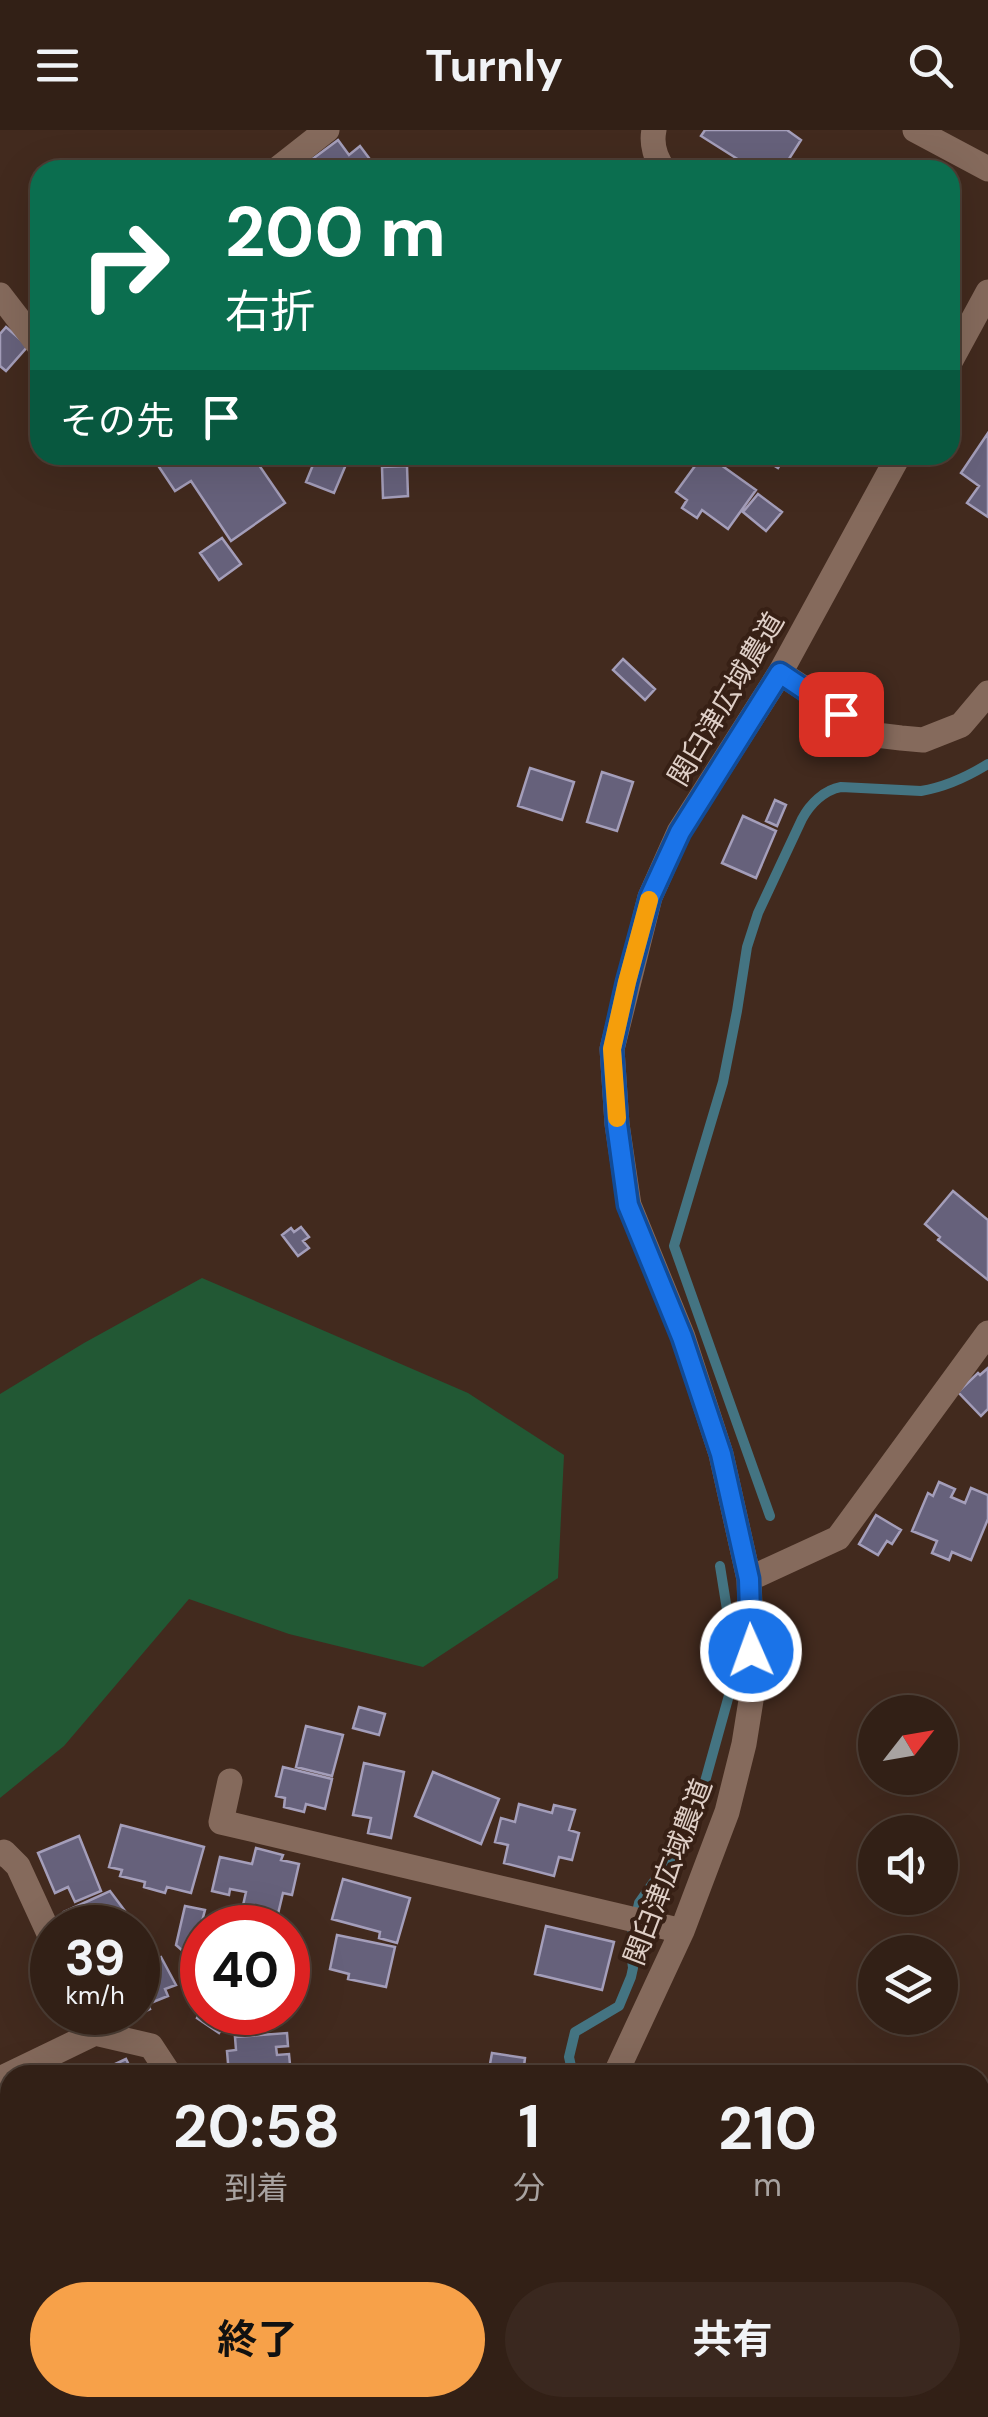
<!DOCTYPE html>
<html lang="ja">
<head>
<meta charset="utf-8">
<style>
  :root { --surface:#322016; --page:#3a281f; --text:#f1f3f6; --muted:#a8a3a1; --line:#4d3e35; --accent:#f7a149 }
  body { margin:0; font-family:"DM Sans","Noto Sans JP",sans-serif; background:var(--page); color:var(--text); height:100vh; display:flex; flex-direction:column; font-size:38px; white-space:nowrap }
  * { box-sizing:border-box; margin:0 }
  p { font-size:32px; color:var(--muted) }
  .icon { flex:none; width:55px; height:55px; fill:none; stroke:currentColor; stroke-width:2; stroke-linecap:round; stroke-linejoin:round }
  .map { position:relative; flex:1; overflow:hidden }
  .sheet { position:absolute; left:0px; top:1935px; width:990px; height:352px; display:flex; flex-direction:column; background:var(--surface); border-radius:30px 30px 0 0; box-shadow:0 10px 40px #0002,0 0 0 2px var(--line) }
  .sheet>* { flex:none }
  .banner { position:absolute; left:30px; top:30px; width:930px; height:305px; border-radius:30px; box-shadow:0 10px 40px #0002,0 0 0 2px var(--line); background:#0b6e4f; color:#fff; overflow:hidden }
  .needle { width:65px; rotate:59deg }
  .controls { position:absolute; left:858px; top:1565px; display:grid; gap:20px }
  .controls a { display:grid; place-items:center; width:100px; height:100px; border-radius:50%; background:var(--surface); box-shadow:0 10px 40px #0002,0 0 0 2px var(--line); font-size:50px }
  .speed { position:absolute; left:30px; top:1775px; display:flex; gap:20px; font-size:50px; font-weight:700; text-align:center }
  .speed>* { display:grid; place-content:center; width:130px; height:130px; border-radius:50%; background:var(--surface); box-shadow:0 10px 40px #0002,0 0 0 2px var(--line); line-height:1 }
  .speed small { font-size:25px; font-weight:400 }
  .speed .limit { border:15px solid #d22; background:#fff; color:#111 }
  .pin { position:absolute; display:grid; place-items:center; width:85px; height:85px; color:#fff; margin:-42px; border-radius:20px; box-shadow:0 5px 15px #0006 }
  .me { position:absolute; width:110px; margin:-55px; rotate:358deg; stroke-linejoin:round; filter:drop-shadow(0 0 8px #0008) }
  .turn { display:flex; align-items:center; gap:35px; height:210px; padding:0 30px; font-size:45px }
  .turn .icon { width:130px; height:130px; stroke-width:2.5 }
  .turn b { display:block; font-size:70px; line-height:85px }
  .then { display:flex; align-items:center; height:95px; padding:0 30px; background:#0003; gap:20px; font-size:38px }
  .eta { display:flex; justify-content:space-evenly; align-items:center; height:170px; text-align:center }
  .eta b { font-size:60px; font-weight:700; line-height:70px }
  .button { display:flex; gap:20px; margin-top:auto; padding:20px 30px }
  .button a { flex:1; height:115px; border-radius:60px; background:var(--accent); color:#111; font-size:40px; font-weight:700; line-height:115px; text-align:center }
  .button a+a { background:var(--page); color:var(--text) }
  header { display:flex; justify-content:space-between; align-items:center; height:130px; padding:0 30px; background:var(--surface); font-size:45px; font-weight:700 }
  .map>svg:first-child { display:block }
</style>
</head>
<body>
<header><svg class="icon" aria-label="menu" viewBox="0 0 24 24"><path d="M4 6h16M4 12h16M4 18h16"/></svg>Turnly<svg class="icon" aria-label="search" viewBox="0 0 24 24"><circle cx="10" cy="10" r="6"/><path d="M15 15l6 6"/></svg></header>
<div class="map">
<svg width="988" height="2287" viewBox="0 0 988 2287">
  <rect width="100%" height="100%" fill="#422a1e"/>
  <path fill="#225834" d="M202 1148 468 1263 564 1325 558 1448 423 1537 289 1504 189 1469 64 1616 0 1668V1264L84 1213Z"/>
  <g fill="none" stroke-linecap="round" stroke-linejoin="round">
    <path stroke="#447482" stroke-width="10" d="M770 1386 674 1116 723 952 737 881 747 817 758 783 802 689C810 674 824 660 841 657L921 661C946 657 967 647 988 634
      M573 1945 569 1927 575 1902 619 1876 631 1847 633 1838 630 1813 639 1773 689 1702 696 1684 731 1558 732 1511 720 1436
      M404 2287 408 2278"/>
  </g>
  <path fill="#66617b" stroke="#a49eba" stroke-width="2.5" d="M705 0H787L801 10 782 40H755L701 6Z
    M338 10 349 25 360 16 378 40H293L310 28 311 30Z
    M6 197 28 216 6 241 0 236V204Z
    M988 303V387L967 373 979 356 961 343Z
    M158 325H236L238 328 243 325H252L285 373 231 411 191 351 175 361 153 328Z
    M322 325H350L334 363 306 352 315 330 319 331Z
    M703 325H707L756 360 728 399 702 380 697 388 682 378 687 370 676 362Z
    M757 325H786L778 338Z
    M407 336 408 366 383 368 382 337Z
    M758 364 782 382 766 401 743 382Z
    M222 408 241 434 219 450 200 423Z
    M623 529 655 559 645 570 613 540Z
    M530 638 574 652 562 690 518 676Z
    M602 642 633 652 617 701 587 692Z
    M775 670 786 675 777 696 766 691Z
    M743 686 776 701 756 748 722 733Z
    M953 1061 988 1090V1150L938 1110 940 1107 925 1094Z
    M301 1097 309 1107 303 1111 309 1118 298 1126 282 1105 291 1098 294 1102Z
    M988 1238V1279L981 1286 958 1262 978 1243 980 1245Z
    M939 1352 955 1359 951 1367 965 1373 971 1358 988 1365V1389L971 1430 952 1422 949 1430 932 1423 937 1411 912 1401 928 1363 933 1366Z
    M876 1385 901 1400 892 1414 887 1411 878 1425 859 1414Z
    M359 1577 385 1584 379 1605 353 1598Z
    M306 1596 343 1605 332 1646 296 1637Z
    M364 1633 404 1642 391 1708 368 1703 371 1688 353 1685Z
    M283 1637 332 1649 325 1679 306 1674 304 1682 284 1677 285 1668 276 1666Z
    M433 1642 499 1669 481 1714 415 1686Z
    M519 1674 552 1683 554 1675 575 1680 569 1700 579 1703 572 1730 559 1727 554 1746 504 1733 508 1715 495 1712 501 1688 515 1692Z
    M121 1695 204 1717 191 1763 167 1757 165 1763 144 1757 145 1752 120 1746 122 1740 109 1737Z
    M79 1706 101 1761 75 1772 68 1757 55 1763 38 1723Z
    M256 1718 283 1725 281 1730 299 1734 292 1765 283 1763 277 1788 242 1780 246 1762 230 1759 229 1765 212 1761 220 1727 252 1734Z
    M343 1749 410 1768 397 1813 379 1808 380 1802 332 1789Z
    M110 1761 146 1809 138 1813V1798H71L64 1782Z
    M185 1776 205 1780 192 1829 176 1815Z
    M546 1796 614 1812 602 1860 535 1844Z
    M337 1805 395 1817 386 1857 348 1849 349 1844 330 1839Z
    M153 1825 154 1830 161 1827 176 1855 165 1859 168 1866 148 1874 150 1879 124 1891 120 1882H138V1832Z
    M288 1840 299 1843 294 1863 288 1862Z
    M202 1879V1882H232L219 1903 197 1888Z
    M287 1903 288 1916 276 1917 277 1925 289 1924 291 1945H229L227 1921 236 1920 235 1907Z
    M492 1923 525 1928 523 1945H488Z
    M126 1929 134 1945H99L98 1942Z
    M10 1982V2020L7 2021 0 2006V1987Z
    M4 2065 10 2077V2119L8 2120 0 2100V2066Z"/>
  <g fill="none" stroke-linecap="round" stroke-linejoin="round">
    <path stroke="#856a5c" stroke-width="25" d="M654 0C651 14 656 29 664 40
      M915 0 988 39
      M276 40 327 0
      M0 165 40 217
      M950 232 988 162
      M780 543 876 605 901 608 923 610 961 595 988 563
      M749 1449 838 1408 988 1203
      M230 1651 221 1692 682 1801
      M0 1724 4 1722 18 1736 52 1810
      M615 1945 682 1801 727 1682 744 1614 753 1558 749 1449 721 1324 683 1207 629 1075 617 994 612 919 650 767 679 702 780 543 899 325
      M0 1949 95 1903 151 1916 170 1945
      M0 2245 10 2240
      M446 2287 450 2278"/>
  </g>
  <g fill="none" stroke-linecap="round" stroke-linejoin="round">
    <defs>
      <path id="route" d="M751 1521 749 1449 721 1324 682 1207 628 1075 617 994 612 919 627 852 650 767 680 702 780 543 841 584"/>
    </defs>
    <use href="#route" stroke="#114b97" stroke-width="25"/>
    <use href="#route" stroke="#1a73e8" stroke-width="18"/>
    <path stroke="#f59e0b" stroke-width="18" d="M617 988 612 919 627 852 649 770"/>
  </g>
  <g text-anchor="middle" dominant-baseline="central" stroke-width="8" stroke-linejoin="round" paint-order="stroke">
    <g font-size="28" fill="#dfcfc7" stroke="#372015">
      <text transform="translate(726 569) rotate(-59)">関臼津広域農道</text>
      <text transform="translate(668 1742) rotate(-69)">関臼津広域農道</text>
    </g>
  </g>
</svg>
<div class="controls">
<a><svg class="needle" viewBox="-14 -14 28 28"><path d="M0-13l5 13h-10z" fill="#e53935"/><path d="M0 13l5-13h-10z" fill="#a8a3a1"/></svg></a>
<a><svg class="icon" aria-label="sound" viewBox="0 0 24 24"><path d="M4 9h4l5-4v14l-5-4H4zM17 9q2 3 0 6"/></svg></a>
<a><svg class="icon" aria-label="layers" viewBox="0 0 24 24"><path d="M12 4l9 5-9 5-9-5zM3 14l9 5 9-5"/></svg></a>
</div>
<div class="speed"><div>39<small>km/h</small></div><div class="limit">40</div></div>
<div class="pin" style="left:841px;top:584px;background:#d93025"><svg class="icon" aria-label="arrive" viewBox="0 0 24 24"><path d="M6 21V4h12l-3 4 3 4H6"/></svg></div>
<svg class="me" style="left:751px;top:1521px" viewBox="-20 -20 40 40"><circle r="17" fill="#1a73e8" stroke="#fff" stroke-width="3"/><path d="M0-11L8 9 0 5-8 9z" fill="#fff"/></svg>
<div class="banner">
<div class="turn"><svg class="icon" aria-label="right" viewBox="0 0 24 24"><path d="M7 20v-9h11M14 6l5 5-5 5"/></svg><div><b>200 m</b>右折</div></div>
<div class="then">その先<svg class="icon" aria-label="arrive" viewBox="0 0 24 24"><path d="M6 21V4h12l-3 4 3 4H6"/></svg></div>
</div>
<section class="sheet">
<div class="eta">
<div><b>20:58</b><p>到着</p></div>
<div><b>1</b><p>分</p></div>
<div><b>210</b><p>m</p></div>
</div>
<div class="button"><a>終了</a><a>共有</a></div>
</section>
</div>
</body>
</html>
